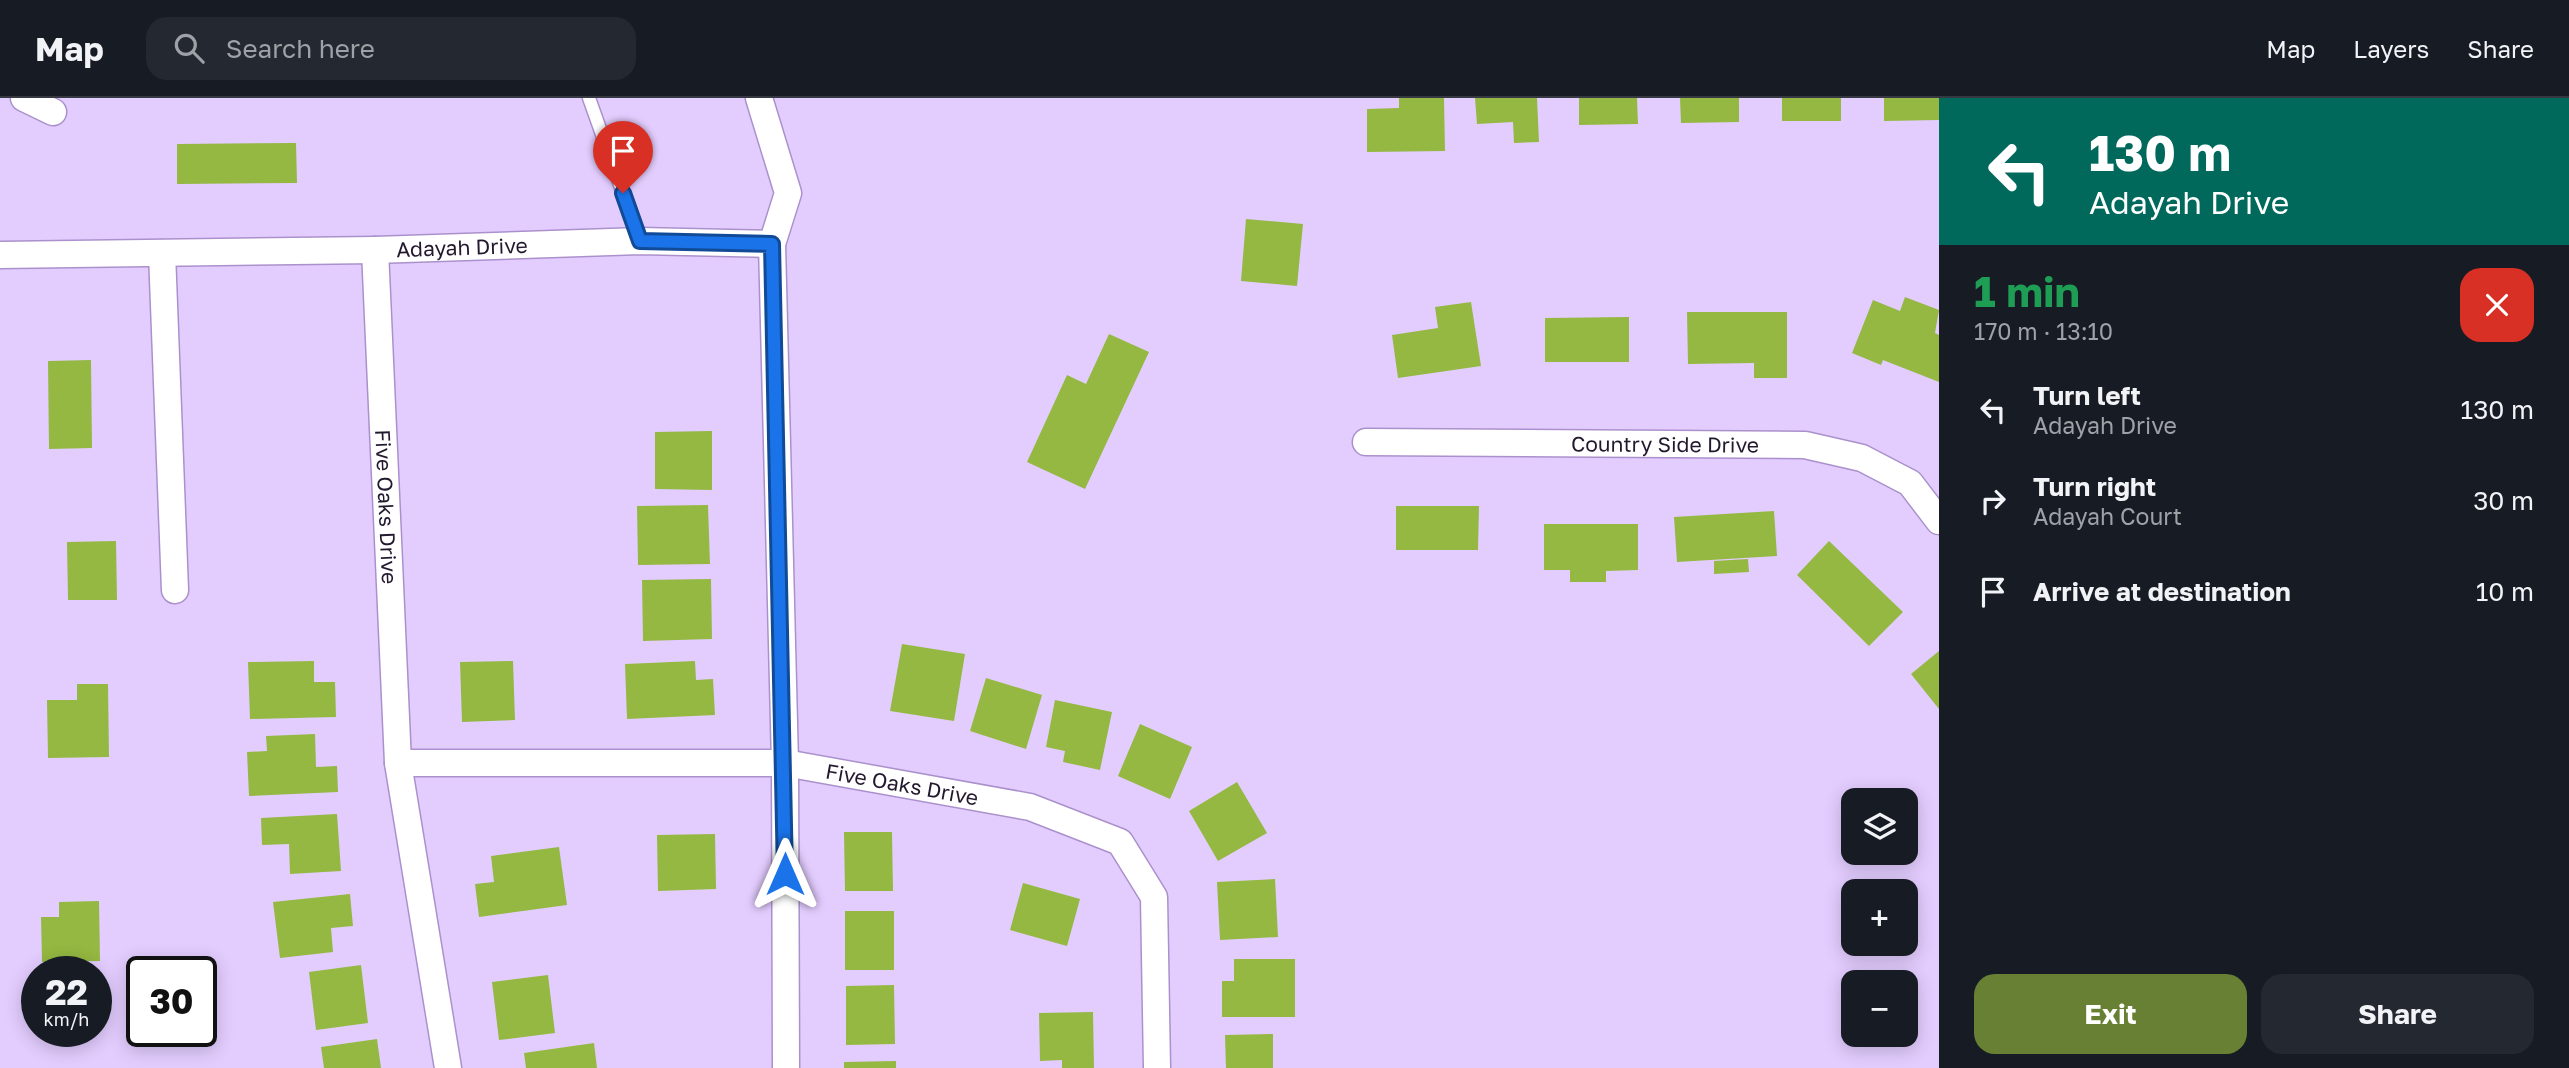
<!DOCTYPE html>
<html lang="en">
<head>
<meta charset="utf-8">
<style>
  :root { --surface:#171b24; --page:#242831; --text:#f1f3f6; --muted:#9ea1a6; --line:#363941; --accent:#688033 }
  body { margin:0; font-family:"Golos Text",sans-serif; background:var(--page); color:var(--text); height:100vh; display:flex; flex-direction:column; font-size:26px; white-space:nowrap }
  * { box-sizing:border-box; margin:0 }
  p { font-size:23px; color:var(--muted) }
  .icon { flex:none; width:38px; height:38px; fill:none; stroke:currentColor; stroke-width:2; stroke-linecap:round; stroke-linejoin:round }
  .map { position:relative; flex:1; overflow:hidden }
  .sheet { display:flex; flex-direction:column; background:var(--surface); width:630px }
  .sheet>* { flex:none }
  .banner { background:#00695c; color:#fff; overflow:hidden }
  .tools { position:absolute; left:1841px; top:690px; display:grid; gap:14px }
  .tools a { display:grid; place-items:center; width:77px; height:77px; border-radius:14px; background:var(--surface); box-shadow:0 4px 18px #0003; font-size:35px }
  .speed { position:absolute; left:21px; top:858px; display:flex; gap:14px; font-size:35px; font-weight:700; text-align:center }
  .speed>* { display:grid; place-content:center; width:91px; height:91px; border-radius:50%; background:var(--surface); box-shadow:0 4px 18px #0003; line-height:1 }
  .speed small { font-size:18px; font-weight:400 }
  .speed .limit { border:4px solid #111; border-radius:10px; background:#fff; color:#111 }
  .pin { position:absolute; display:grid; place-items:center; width:60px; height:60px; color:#fff; margin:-72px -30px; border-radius:50% 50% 50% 0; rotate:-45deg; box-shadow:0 0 7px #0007 }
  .pin .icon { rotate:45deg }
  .me { position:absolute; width:77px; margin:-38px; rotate:0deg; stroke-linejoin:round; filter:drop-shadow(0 0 5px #0008) }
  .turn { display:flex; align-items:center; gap:24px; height:147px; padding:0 35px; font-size:32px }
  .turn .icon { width:91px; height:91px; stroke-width:2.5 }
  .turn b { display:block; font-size:49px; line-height:60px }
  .round { display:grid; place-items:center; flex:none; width:74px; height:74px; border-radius:21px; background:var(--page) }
  .summary { display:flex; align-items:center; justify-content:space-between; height:119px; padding:0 35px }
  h1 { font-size:42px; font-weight:700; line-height:52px; color:#1e9e55 }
  .button { display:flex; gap:14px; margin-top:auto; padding:14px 35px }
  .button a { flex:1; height:80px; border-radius:21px; background:var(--accent); color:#fff; font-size:28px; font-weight:700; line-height:80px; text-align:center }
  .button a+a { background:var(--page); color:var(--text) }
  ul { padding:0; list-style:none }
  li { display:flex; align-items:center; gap:21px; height:91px; padding:0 35px }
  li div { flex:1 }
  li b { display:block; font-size:26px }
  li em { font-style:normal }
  header { display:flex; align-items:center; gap:42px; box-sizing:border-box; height:98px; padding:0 35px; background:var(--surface); border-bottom:2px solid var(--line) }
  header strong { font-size:33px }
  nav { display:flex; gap:38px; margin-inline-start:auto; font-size:24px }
  .search { width:490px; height:63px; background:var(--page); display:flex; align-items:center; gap:18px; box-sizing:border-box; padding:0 24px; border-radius:21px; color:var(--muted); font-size:26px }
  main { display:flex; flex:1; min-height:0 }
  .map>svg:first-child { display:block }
</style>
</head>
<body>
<header>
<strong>Map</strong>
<div class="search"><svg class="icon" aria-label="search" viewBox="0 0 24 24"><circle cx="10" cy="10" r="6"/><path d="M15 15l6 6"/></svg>Search here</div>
<nav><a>Map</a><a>Layers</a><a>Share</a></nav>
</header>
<main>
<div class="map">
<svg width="1939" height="970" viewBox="0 0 1939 970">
  <rect width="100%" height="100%" fill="#e3cdff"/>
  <path fill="#94b841" d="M1399 0H1444L1445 53 1367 54V11L1399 10Z
    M1475 0H1537L1539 44 1514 45 1513 24 1477 26Z
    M1579 0H1637L1638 26 1579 27Z
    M1680 0H1739V24L1681 25Z
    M1782 0H1841V23H1782Z
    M1884 0H1939V22L1884 23Z
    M296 45 297 85 177 86V46Z
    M1246 121 1303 126 1297 188 1241 183Z
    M1905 199 1939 212 1935 235 1939 237V284L1883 262 1881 267 1852 255 1873 202 1900 213Z
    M1471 204 1481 268 1398 280 1392 237 1438 230 1435 209Z
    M1687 214H1787V280H1754V265L1688 266Z
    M1629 219V264H1545V220Z
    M1109 236 1149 254 1085 391 1027 364 1067 277 1086 286Z
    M91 262 92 350 49 351 48 263Z
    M712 333V392L655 391V334Z
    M708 407 710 466 638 467 637 408Z
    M1396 408H1479L1478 452H1396Z
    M1774 413 1777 458 1677 464 1674 419Z
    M1544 426H1638V472L1606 473V484H1570V472H1544Z
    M116 443 117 502H68L67 444Z
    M1829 443 1903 514 1869 548 1797 477Z
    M1748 461 1749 474 1714 476V463Z
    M711 481 712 541 643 543 642 482Z
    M902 546 965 556 954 623 890 613Z
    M1939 553V611L1911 576Z
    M314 563V584H335L336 619 250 621 248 564Z
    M513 563 515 622 462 624 460 564Z
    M695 563 696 582 713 581 715 617 627 621 625 566Z
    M986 580 1042 597 1026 651 970 633Z
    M77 586H108L109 659 48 660 47 602H77Z
    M1055 602 1112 614 1100 672 1063 664 1065 653 1046 649Z
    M1140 626 1192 649 1170 701 1118 678Z
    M315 636 316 669 337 668 338 694 249 698 247 654 267 653 266 638Z
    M1237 684 1267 735 1218 763 1189 713Z
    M337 716 341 773 290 776 289 746 262 747 261 720Z
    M844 734H892L893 793H845Z
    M715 736 716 791 658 793 657 737Z
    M559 749 567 807 479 819 475 786 494 784 491 758Z
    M1275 781 1278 839 1220 842 1217 784Z
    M1023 785 1080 801 1067 848 1010 832Z
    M350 796 353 828 331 830 333 854 280 860 273 804Z
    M99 803 100 863 42 864 41 819H59V804Z
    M845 813H894V872H845Z
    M1234 861H1295V919H1222V883H1234Z
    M361 867 368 925 316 932 309 874Z
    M548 877 555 935 499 942 492 884Z
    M894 887 895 946 846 947V888Z
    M1093 914 1094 970H1062V962L1040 963 1039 915Z
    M1273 936V970H1226L1225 937Z
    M377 941 381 970H324L321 949Z
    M594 945 597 970H526L524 955Z
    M896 963V970H844V964Z"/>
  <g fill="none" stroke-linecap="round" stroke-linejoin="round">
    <defs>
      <path id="service" d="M589 0 640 143"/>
      <g id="minor">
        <path d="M24 0 53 14"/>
        <path d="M759 0 788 95 772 146 785 665 786 970"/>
        <path id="s1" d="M375 152 398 665 448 970"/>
        <path d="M162 155 175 492"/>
        <path id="s2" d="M0 157 375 152 640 143 772 146"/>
        <path id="s3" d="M1366 344 1805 347 1862 360 1910 385 1939 423"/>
        <path id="s4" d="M398 665H785L1030 709 1120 744 1154 799 1157 970"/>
      </g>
    </defs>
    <use href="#service" stroke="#ab91cc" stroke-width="15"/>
    <use href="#minor" stroke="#ab91cc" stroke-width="29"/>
    <use href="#service" stroke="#fff" stroke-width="12"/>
    <use href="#minor" stroke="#fff" stroke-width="26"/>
  </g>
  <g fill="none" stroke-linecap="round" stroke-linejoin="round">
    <defs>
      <path id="route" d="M623 95 640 143 772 146 785 776"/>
    </defs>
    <use href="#route" stroke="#114b97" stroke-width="18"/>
    <use href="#route" stroke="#1a73e8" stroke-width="12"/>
  </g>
  <g text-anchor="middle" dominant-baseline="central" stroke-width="5" stroke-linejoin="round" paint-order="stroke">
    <g font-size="21" fill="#23192f" stroke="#e3cdff">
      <text stroke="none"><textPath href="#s2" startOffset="462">Adayah Drive</textPath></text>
      <text stroke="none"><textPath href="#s3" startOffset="299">Country Side Drive</textPath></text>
      <text stroke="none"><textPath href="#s1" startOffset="257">Five Oaks Drive</textPath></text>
      <text stroke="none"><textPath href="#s4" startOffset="506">Five Oaks Drive</textPath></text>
    </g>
  </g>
</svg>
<div class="tools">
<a><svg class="icon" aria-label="layers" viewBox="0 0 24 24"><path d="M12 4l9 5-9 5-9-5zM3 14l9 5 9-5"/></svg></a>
<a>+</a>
<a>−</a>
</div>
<div class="speed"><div>22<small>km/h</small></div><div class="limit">30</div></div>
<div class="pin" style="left:623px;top:95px;background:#d93025"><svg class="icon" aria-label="arrive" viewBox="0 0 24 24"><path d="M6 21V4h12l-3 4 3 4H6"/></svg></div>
<svg class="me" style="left:785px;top:776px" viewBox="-20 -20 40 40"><path d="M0-17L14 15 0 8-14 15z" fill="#1a73e8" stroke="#fff" stroke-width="4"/></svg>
</div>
<section class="sheet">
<div class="banner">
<div class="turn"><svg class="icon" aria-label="left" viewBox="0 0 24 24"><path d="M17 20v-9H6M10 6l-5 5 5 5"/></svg><div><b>130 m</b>Adayah Drive</div></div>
</div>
<div class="summary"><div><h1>1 min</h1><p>170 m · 13:10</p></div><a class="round" style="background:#d93025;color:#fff"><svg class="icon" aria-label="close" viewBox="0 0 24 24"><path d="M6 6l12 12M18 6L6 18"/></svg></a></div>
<ul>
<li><svg class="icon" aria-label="left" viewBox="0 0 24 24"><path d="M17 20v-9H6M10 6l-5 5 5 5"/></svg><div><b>Turn left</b><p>Adayah Drive</p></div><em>130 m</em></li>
<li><svg class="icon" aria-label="right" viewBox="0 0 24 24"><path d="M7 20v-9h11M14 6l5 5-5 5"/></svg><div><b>Turn right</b><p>Adayah Court</p></div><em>30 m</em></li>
<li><svg class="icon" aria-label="arrive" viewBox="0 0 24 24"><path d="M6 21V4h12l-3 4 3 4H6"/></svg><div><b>Arrive at destination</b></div><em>10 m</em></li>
</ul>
<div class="button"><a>Exit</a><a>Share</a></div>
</section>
</main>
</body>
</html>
